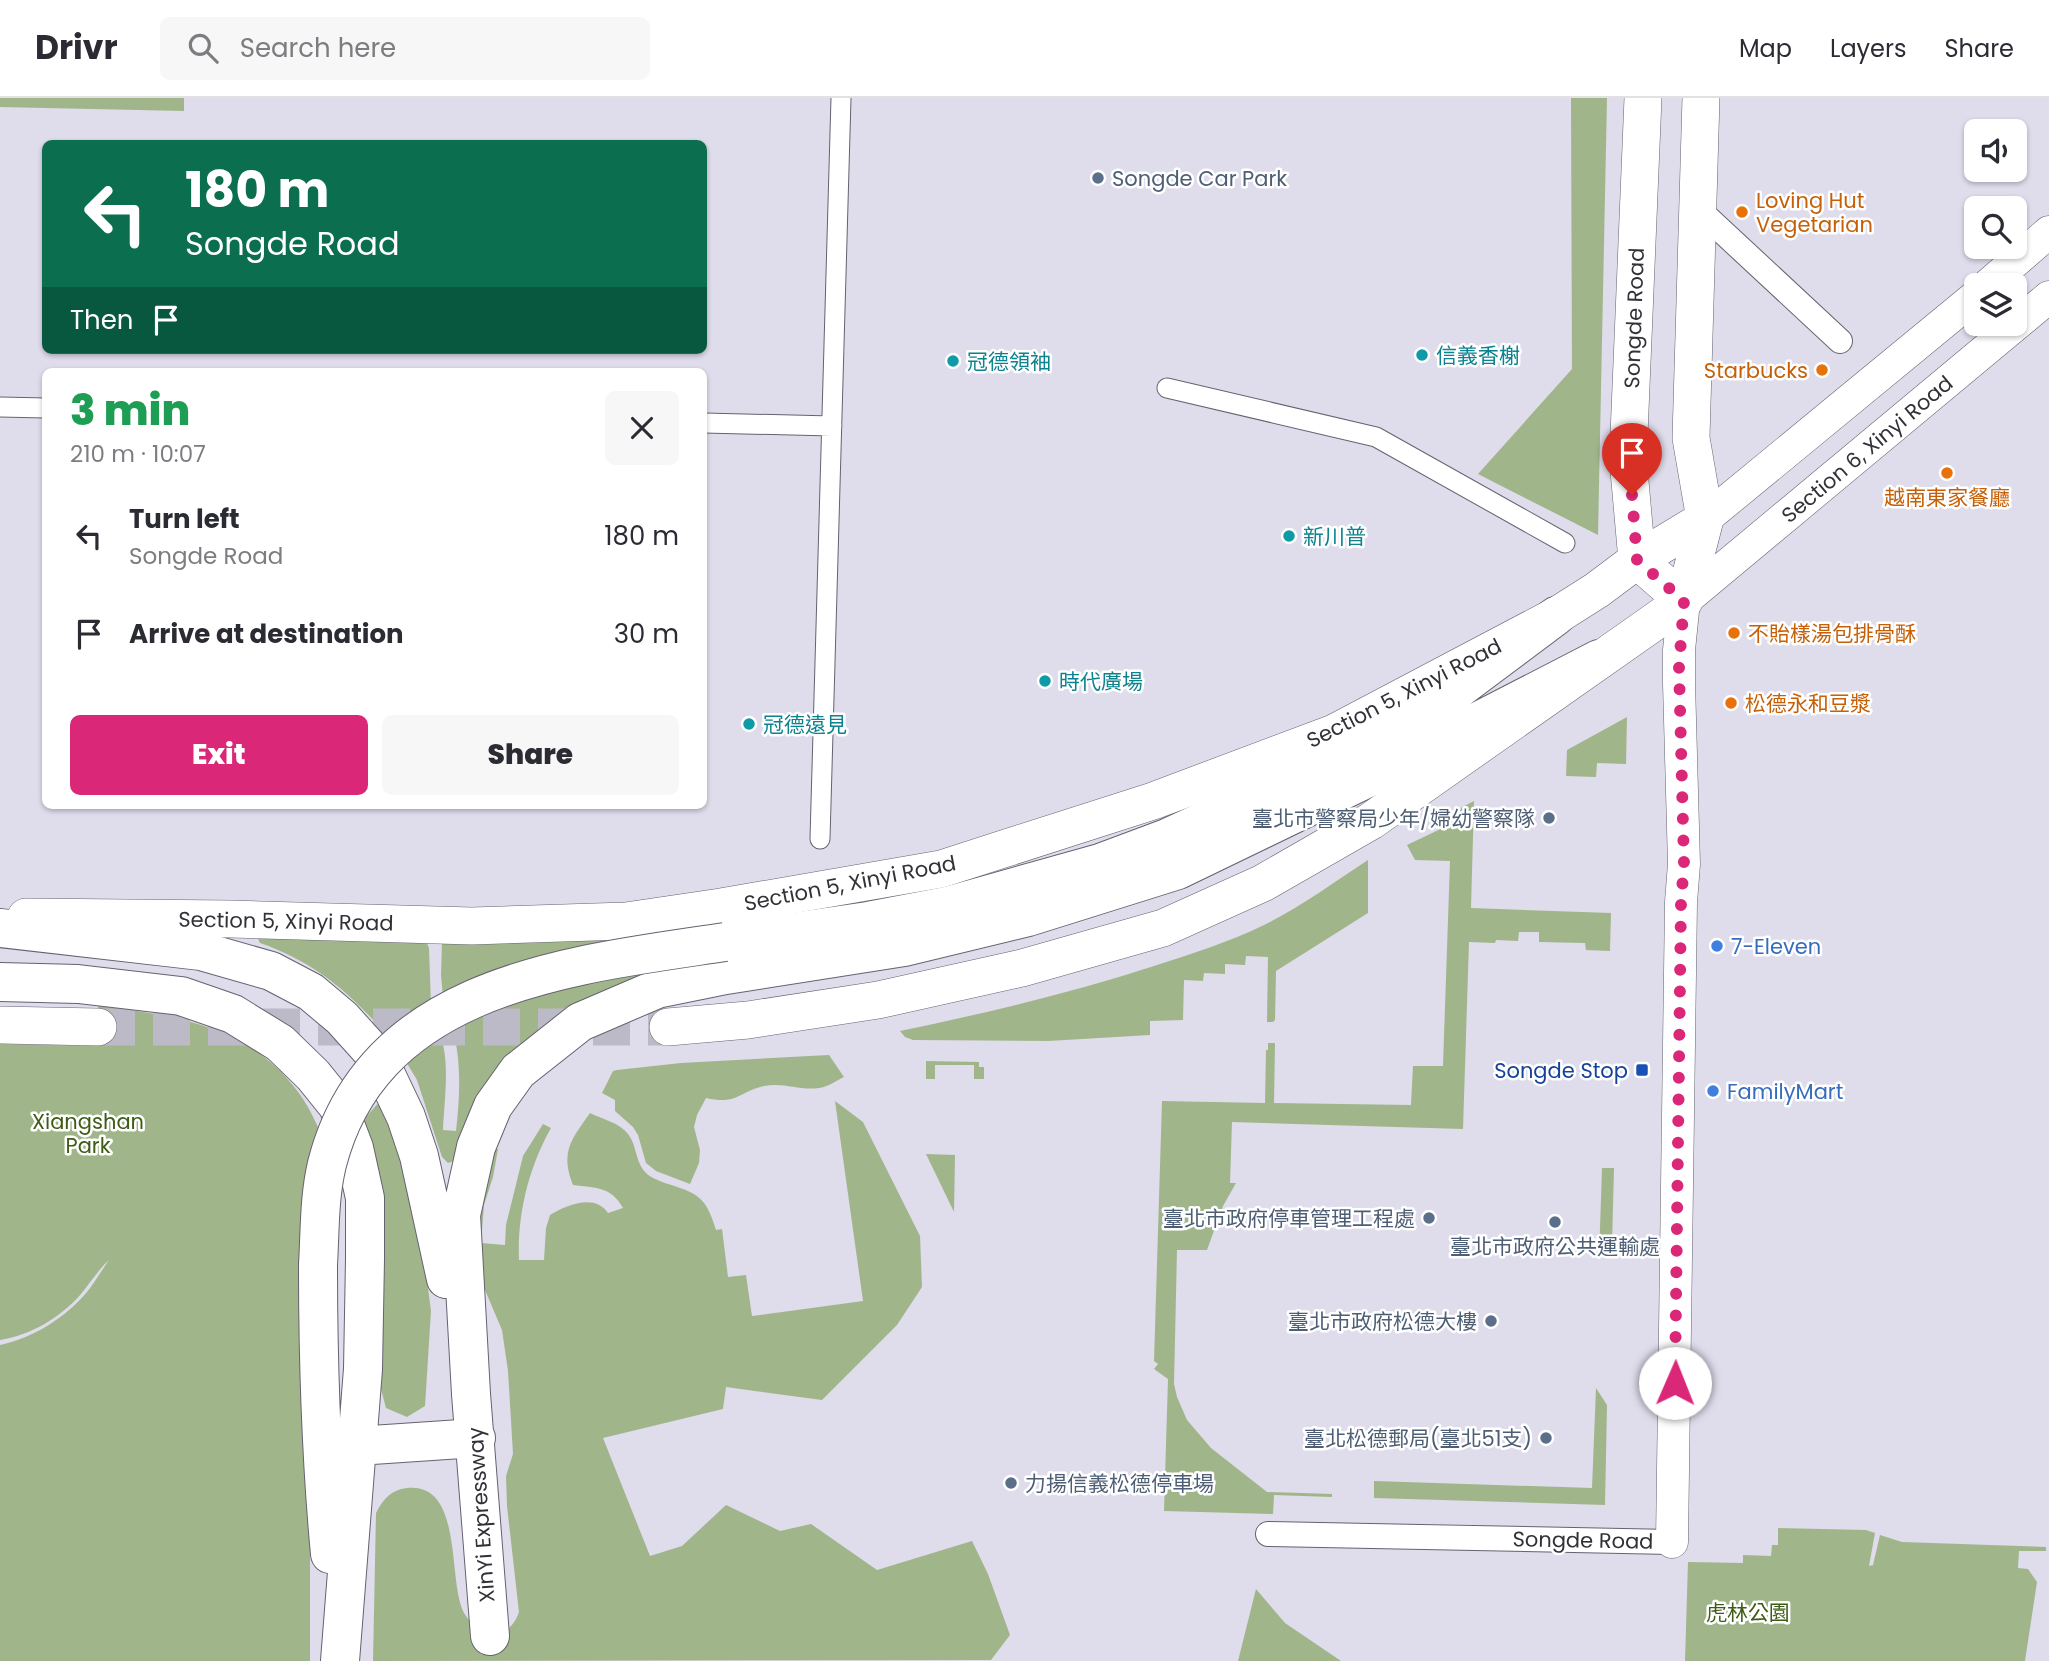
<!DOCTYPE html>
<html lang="en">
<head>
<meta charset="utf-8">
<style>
  :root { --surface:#fff; --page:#f7f7f7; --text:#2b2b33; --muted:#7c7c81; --line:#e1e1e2; --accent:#db2777 }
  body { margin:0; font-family:Poppins,"Noto Sans TC",sans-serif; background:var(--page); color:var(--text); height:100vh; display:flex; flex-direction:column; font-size:26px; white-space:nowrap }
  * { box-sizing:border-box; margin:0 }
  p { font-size:23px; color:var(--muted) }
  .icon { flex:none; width:38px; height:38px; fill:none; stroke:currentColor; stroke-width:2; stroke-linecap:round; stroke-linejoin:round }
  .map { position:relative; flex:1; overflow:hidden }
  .panel { position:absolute; left:42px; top:270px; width:665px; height:441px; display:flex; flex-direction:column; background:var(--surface); border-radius:10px; box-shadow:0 2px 5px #0004 }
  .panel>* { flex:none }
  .banner { position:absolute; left:42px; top:42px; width:665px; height:214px; border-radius:10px; box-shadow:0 2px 5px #0004; background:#0b6e4f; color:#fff; overflow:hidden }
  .fabs { position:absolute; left:1964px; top:21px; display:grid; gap:14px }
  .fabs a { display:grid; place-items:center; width:63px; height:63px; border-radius:10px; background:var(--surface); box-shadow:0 2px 5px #0004; font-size:35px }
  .pin { position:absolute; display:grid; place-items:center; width:60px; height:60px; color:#fff; margin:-72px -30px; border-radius:50% 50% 50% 0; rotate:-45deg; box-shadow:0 0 7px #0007 }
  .pin .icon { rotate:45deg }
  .me { position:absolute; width:77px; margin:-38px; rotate:1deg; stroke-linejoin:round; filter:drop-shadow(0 0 5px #0008) }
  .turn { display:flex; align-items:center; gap:24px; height:147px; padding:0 28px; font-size:32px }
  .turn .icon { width:91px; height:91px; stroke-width:2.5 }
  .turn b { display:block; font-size:49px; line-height:60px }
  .then { display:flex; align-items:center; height:66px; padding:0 28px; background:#0003; gap:14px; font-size:26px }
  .round { display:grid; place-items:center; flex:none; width:74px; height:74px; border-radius:10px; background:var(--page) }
  .summary { display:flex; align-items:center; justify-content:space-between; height:119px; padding:0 28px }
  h1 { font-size:42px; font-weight:800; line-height:52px; color:#1e9e55 }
  .cta { display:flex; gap:14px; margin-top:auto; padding:14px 28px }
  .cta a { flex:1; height:80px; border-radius:10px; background:var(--accent); color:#fff; font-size:28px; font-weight:800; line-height:80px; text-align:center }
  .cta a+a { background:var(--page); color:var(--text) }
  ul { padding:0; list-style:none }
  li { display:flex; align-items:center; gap:21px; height:98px; padding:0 28px }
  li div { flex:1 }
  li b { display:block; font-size:26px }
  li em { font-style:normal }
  header { display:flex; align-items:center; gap:42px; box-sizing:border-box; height:98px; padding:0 35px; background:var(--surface); border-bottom:2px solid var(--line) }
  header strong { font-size:33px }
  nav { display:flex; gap:38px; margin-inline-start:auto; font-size:24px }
  .search { width:490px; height:63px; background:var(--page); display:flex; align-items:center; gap:18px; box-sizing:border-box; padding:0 24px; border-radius:10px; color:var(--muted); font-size:26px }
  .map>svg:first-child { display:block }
</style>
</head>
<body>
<header>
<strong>Drivr</strong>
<div class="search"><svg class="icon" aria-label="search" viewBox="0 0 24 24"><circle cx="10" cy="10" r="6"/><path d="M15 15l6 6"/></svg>Search here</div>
<nav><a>Map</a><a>Layers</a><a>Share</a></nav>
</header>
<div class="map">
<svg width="2049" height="1563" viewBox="0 0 2049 1563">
  <rect width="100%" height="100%" fill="#dfdceb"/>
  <path fill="#a0b68a" d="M0 0H184V13L0 9Z
    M1571 0H1607L1598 437 1478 376 1572 271Z
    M1627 619 1626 666 1597 665 1596 679 1566 678 1567 652Z
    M1474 703 1471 810 1611 815 1610 853 1586 852 1585 845 1539 844V834H1519L1518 843 1496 842 1495 845 1469 844 1463 1031 1232 1024 1230 1085H1236L1223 1108 1207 1152H1177L1174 1286 1177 1299 1187 1322 1211 1350 1267 1394 1332 1396V1399L1274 1397 1273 1416 1164 1413 1168 1281 1154 1271 1158 1266 1154 1263 1162 1003 1265 1005 1266 952H1268V945H1275L1274 1005 1411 1007 1413 968H1443L1450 763 1415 762 1407 747 1451 726V715Z
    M1368 762V815L1276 873 1275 922 1273 924H1267L1268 859 1246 858 1245 867 1225 866V876L1204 875 1203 883 1184 882 1183 922 1150 923V937L1048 943 913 942 905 939 900 933C986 915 1071 895 1154 868 1191 856 1229 844 1264 827 1301 809 1334 784 1368 762Z
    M714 832 443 899 441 877 442 843Z
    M263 835 426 843 429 850 431 907 389 940C352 896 315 864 260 845L258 841Z
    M724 858 609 897 454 1063 448 1065 442 1059 417 982 405 962 439 935C451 960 444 1004 443 1032L456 1033C460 999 462 959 451 926L513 898Z
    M98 908C178 917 255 929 303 1001 311 1013 317 1027 323 1040L310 1435V1563H0V1247C33 1240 65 1220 87 1194 95 1184 102 1172 109 1162 99 1171 90 1185 81 1196 60 1220 31 1237 0 1242V946L98 948Z
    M829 957 844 979C836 983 827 989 819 990 800 993 784 984 764 988 738 994 738 1007 706 1000L697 1017 694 1029 700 1052 699 1065 690 1086 656 1073 646 1065 638 1037 633 1029 615 1013V1002L602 995 613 973 617 972 681 965Z
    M926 963 979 964V969H984V981H974V967H935V981H926Z
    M381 1002 415 1089 431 1213 425 1308 407 1319 386 1310 378 1280 357 1029Z
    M835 1003 863 1024 920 1138 922 1189 897 1227 822 1302 726 1289 723 1311 603 1340 650 1458 682 1448 726 1407 780 1433 811 1426 877 1472 972 1443 988 1476 1010 1537 991 1562 373 1563 376 1415C383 1401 391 1392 407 1390 464 1384 447 1482 464 1515 472 1529 484 1532 499 1537 509 1531 515 1526 519 1514L507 1408 506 1378 513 1356 508 1273 502 1232 485 1192 477 1166 475 1100 488 1050 498 1051 493 1079 484 1107 481 1145 505 1147 506 1127 523 1058 543 1026 551 1030C529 1069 517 1116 519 1162H544L546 1130 550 1117C566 1107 595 1095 608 1115L623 1110C611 1088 595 1090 573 1087 560 1054 571 1042 590 1015 602 1021 620 1025 628 1036 637 1047 635 1064 646 1075 651 1080 658 1082 665 1085 697 1095 706 1098 716 1132L722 1131 728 1179 746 1177 752 1218 863 1203Z
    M926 1056 955 1057 954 1114Z
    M1602 1070H1614L1612 1147 1599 1160Z
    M1596 1290 1607 1307 1605 1407 1374 1400V1383L1592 1390Z
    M1778 1430 1866 1432 1875 1435 1869 1468 1873 1467 1880 1437 1902 1444 2046 1449V1453H2019L2018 1470 2028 1471 2037 1484 2025 1563H1685L1688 1464 1743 1465V1457L1771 1458 1772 1447H1778Z
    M1256 1491 1285 1525 1341 1563H1238Z"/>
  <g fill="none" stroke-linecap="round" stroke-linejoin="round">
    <path stroke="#bcbac7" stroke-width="37" stroke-dasharray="37 18" stroke-linecap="butt" d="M98 929H668"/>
    <defs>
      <path id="pedestrian" d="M1167 290 1376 339 1565 445
        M0 309 46 310
        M704 325 832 328
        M820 741 841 0"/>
      <path id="minor" d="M1697 110 1840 243
        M1268 1436 1672 1444"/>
      <path id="tertiary" d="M1988 187 2049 134
        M1705 421 1976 198
        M1672 1444 1681 804 1684 766 1679 585V552L1684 503 2049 199"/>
      <path id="secondary" d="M1643 0 1628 361 1637 462 1684 503
        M1684 503 1705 421 1691 340 1701 0
        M26 819 231 821 472 828 626 823 721 809 941 771 1153 703 1334 635 1556 518 1597 492 1637 462 1705 421
        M0 927 98 929
        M668 929 748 922 878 902 1022 870 1163 830 1263 785 1371 723 1684 503"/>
      <path id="trunk" d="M0 830 201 853 271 873 311 894 342 920 378 960 406 1019 419 1058 446 1181
        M725 844 868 823 947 808 1100 765 1167 740 1344 659 1433 610 1556 518
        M0 884 78 886 181 898 233 916 280 945 313 977 338 1008 354 1050 365 1100V1161L363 1271 340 1563
        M318 1167C318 1264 321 1360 330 1456
        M357 1348 476 1340
        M490 1538 471 1296 461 1117 476 1049 493 1008 518 973 580 924 657 891 726 877 904 849 1028 819 1178 772 1368 680 1599 561"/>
    </defs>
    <use href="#pedestrian" stroke="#656270" stroke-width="21"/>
    <use href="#minor" stroke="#656270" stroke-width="26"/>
    <use href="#tertiary" stroke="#656270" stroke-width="33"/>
    <use href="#secondary" stroke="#656270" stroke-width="38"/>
    <use href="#trunk" stroke="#656270" stroke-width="40"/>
    <use href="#pedestrian" stroke="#fff" stroke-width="19"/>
    <use href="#minor" stroke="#fff" stroke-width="24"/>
    <use href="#tertiary" stroke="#fff" stroke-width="32"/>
    <use href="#secondary" stroke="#fff" stroke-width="37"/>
    <use href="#trunk" stroke="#fff" stroke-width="38"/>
    <defs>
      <path id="trunk-bridge" d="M318 1167C320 1133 319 1099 327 1066 373 885 572 867 725 844"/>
    </defs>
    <use href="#trunk-bridge" stroke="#656270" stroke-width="40" stroke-linecap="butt"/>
    <use href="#trunk-bridge" stroke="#fff" stroke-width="38"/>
  </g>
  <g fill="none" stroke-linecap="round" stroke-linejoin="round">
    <path stroke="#db2777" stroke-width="12" stroke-dasharray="0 21.6" d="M1632 397 1637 462 1684 503 1679 569 1684 766 1681 804 1675 1285"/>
  </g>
  <g fill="#5c6f8a" stroke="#fff" stroke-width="2.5">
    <circle cx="1098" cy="80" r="7"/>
    <circle cx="1549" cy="720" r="7"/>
    <circle cx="1429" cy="1120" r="7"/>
    <circle cx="1555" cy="1124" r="7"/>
    <circle cx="1491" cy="1223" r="7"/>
    <circle cx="1546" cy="1340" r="7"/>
    <circle cx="1011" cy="1385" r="7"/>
  </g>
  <g fill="#e8710a" stroke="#fff" stroke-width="2.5">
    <circle cx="1742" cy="114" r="7"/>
    <circle cx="1822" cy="272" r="7"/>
    <circle cx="1947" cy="375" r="7"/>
    <circle cx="1734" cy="535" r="7"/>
    <circle cx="1731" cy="605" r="7"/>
  </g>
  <g fill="#0f9aa8" stroke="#fff" stroke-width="2.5">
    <circle cx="1422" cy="257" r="7"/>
    <circle cx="953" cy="263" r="7"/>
    <circle cx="1289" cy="438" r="7"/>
    <circle cx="1045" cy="583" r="7"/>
    <circle cx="749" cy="626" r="7"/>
  </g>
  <g fill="#3f7fe0" stroke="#fff" stroke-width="2.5">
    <circle cx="1717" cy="848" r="7"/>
    <circle cx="1713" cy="993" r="7"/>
  </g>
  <rect fill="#1a4fb4" stroke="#fff" stroke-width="2.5" x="1635" y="965" width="14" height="14" rx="3.5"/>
  <g text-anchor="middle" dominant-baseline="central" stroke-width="5" stroke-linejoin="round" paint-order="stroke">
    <g font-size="21" fill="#4e5e75" stroke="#fff" text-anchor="end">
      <text x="1112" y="80" text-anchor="start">Songde Car Park</text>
      <text x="1535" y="720">臺北市警察局少年/婦幼警察隊</text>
      <text x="1415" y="1120">臺北市政府停車管理工程處</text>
      <text x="1555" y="1148" text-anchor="middle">臺北市政府公共運輸處</text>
      <text x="1477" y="1223">臺北市政府松德大樓</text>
      <text x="1532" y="1340">臺北松德郵局(臺北51支)</text>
      <text x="1025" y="1385" text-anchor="start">力揚信義松德停車場</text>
    </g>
    <g font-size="21" fill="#c56008" stroke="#fff" text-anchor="start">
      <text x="1756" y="102">Loving Hut<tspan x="1756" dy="24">Vegetarian</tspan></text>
      <text x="1808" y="272" text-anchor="end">Starbucks</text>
      <text x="1947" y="399" text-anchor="middle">越南東家餐廳</text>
      <text x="1748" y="535">不貽樣湯包排骨酥</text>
      <text x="1745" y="605">松德永和豆漿</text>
    </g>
    <g font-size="21" fill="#323137" stroke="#fff">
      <text transform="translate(1634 220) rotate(-88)">Songde Road</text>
      <text transform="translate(1867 351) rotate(-40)">Section 6, Xinyi Road</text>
      <text transform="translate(1404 595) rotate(-27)">Section 5, Xinyi Road</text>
      <text transform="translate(850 785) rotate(-11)">Section 5, Xinyi Road</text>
      <text transform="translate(286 823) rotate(1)">Section 5, Xinyi Road</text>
      <text transform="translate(481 1417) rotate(-94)">XinYi Expressway</text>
      <text transform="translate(1583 1442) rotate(1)">Songde Road</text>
    </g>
    <g font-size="21" fill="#0d838f" stroke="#fff" text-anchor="start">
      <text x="1436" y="257">信義香榭</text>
      <text x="967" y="263">冠德領袖</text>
      <text x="1303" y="438">新川普</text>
      <text x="1059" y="583">時代廣場</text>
      <text x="763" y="626">冠德遠見</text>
    </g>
    <g font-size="21" fill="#366cbe" stroke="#fff" text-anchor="start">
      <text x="1731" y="848">7-Eleven</text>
      <text x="1727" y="993">FamilyMart</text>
    </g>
    <g font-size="21" fill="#164399" stroke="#fff" text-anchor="end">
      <text x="1628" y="972">Songde Stop</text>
    </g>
    <g font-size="21" fill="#3f5c15" stroke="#fff">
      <text x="88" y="1023">Xiangshan<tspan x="88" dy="24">Park</tspan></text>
      <text x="1748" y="1514">虎林公園</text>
    </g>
  </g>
</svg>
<div class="fabs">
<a><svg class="icon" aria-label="sound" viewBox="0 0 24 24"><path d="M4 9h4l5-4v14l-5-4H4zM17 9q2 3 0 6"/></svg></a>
<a><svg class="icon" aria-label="search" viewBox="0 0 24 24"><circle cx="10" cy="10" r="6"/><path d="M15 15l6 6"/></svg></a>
<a><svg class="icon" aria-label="layers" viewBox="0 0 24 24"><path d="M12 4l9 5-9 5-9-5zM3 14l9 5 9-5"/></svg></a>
</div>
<div class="pin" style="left:1632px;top:397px;background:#d93025"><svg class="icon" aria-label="arrive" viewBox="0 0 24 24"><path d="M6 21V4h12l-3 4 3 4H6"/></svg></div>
<svg class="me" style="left:1675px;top:1285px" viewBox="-20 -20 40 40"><circle r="19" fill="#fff"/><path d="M0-13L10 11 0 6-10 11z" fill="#db2777"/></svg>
<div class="banner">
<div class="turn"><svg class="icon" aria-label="left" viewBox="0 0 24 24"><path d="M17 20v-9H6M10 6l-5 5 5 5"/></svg><div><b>180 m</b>Songde Road</div></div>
<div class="then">Then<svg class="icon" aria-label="arrive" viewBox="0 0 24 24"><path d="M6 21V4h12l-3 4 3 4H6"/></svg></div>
</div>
<section class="panel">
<div class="summary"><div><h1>3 min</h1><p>210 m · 10:07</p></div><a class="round"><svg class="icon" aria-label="close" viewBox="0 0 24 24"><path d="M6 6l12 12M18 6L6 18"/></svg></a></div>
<ul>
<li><svg class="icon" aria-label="left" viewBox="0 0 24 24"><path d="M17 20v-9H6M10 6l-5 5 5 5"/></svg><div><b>Turn left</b><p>Songde Road</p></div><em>180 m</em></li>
<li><svg class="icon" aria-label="arrive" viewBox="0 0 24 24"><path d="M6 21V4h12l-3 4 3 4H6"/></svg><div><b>Arrive at destination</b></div><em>30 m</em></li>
</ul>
<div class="cta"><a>Exit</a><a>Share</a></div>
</section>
</div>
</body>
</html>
